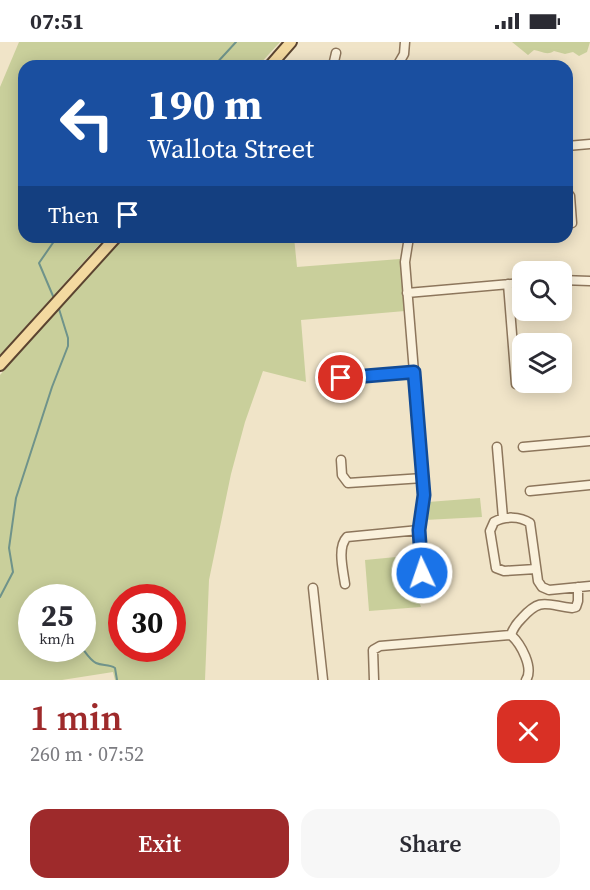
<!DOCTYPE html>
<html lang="en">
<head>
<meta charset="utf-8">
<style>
  :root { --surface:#fff; --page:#f7f7f7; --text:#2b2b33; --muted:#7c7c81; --accent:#9e2a2b }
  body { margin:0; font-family:"Source Serif 4",serif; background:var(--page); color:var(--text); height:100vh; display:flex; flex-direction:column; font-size:22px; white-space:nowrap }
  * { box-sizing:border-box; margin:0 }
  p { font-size:20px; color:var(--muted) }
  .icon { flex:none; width:33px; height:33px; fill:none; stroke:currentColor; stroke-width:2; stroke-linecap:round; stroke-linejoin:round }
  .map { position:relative; height:638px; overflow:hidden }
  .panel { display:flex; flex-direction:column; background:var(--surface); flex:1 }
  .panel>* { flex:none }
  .guide { position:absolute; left:18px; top:18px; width:555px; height:183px; border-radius:18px; box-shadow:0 3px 15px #0003; background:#1a4fa0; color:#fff; overflow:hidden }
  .buttons { position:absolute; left:512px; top:219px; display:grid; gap:12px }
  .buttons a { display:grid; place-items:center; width:60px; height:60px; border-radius:12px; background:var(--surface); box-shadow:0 3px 15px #0003; font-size:30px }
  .speed { position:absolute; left:18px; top:542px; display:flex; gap:12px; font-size:30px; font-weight:700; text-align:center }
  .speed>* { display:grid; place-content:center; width:78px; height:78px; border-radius:50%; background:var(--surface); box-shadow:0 3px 15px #0003; line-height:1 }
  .speed small { font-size:15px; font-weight:400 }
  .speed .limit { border:9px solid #d22; background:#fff; color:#111 }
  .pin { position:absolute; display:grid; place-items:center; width:51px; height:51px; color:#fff; margin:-26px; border:3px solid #fff; border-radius:50%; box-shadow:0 2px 6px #0007 }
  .me { position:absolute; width:66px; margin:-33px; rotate:357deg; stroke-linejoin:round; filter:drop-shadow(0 0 4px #0008) }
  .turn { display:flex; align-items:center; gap:21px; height:126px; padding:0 30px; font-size:27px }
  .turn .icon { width:78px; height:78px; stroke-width:2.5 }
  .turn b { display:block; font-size:42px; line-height:51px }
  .then { display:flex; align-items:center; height:57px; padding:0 30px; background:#0003; gap:12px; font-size:22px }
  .round { display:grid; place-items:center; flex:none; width:63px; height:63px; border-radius:18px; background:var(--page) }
  .overview { display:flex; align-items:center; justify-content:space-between; height:102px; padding:0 30px }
  h1 { font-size:36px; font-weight:600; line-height:45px; color:var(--accent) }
  .action { display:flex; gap:12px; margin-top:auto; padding:12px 30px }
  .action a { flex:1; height:69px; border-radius:18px; background:var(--accent); color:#fff; font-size:24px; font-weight:600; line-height:69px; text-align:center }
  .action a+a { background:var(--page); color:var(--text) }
  .status { display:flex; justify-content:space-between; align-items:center; height:42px; padding:0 30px; background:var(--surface); direction:ltr }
  .status svg { height:16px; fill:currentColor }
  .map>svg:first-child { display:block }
</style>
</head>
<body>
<div class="status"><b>07:51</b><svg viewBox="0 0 49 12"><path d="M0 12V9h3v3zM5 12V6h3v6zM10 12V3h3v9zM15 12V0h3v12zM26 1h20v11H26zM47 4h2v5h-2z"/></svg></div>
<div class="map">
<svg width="590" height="638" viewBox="0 0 590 638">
  <rect width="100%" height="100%" fill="#f0e4c8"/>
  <path fill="#c9cf9b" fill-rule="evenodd" d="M19 0H280L258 24H24V195H106L0 313V45Z
    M512 0H590L587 10 579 14 573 10 565 12 554 9C547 14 541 9 534 8L528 13Z
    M124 195H294L297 225 400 217 405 269 301 278 306 340 263 329 245 380 231 432 209 538 205 638H115L113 630 62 638H0V333ZM32 555H82V606H32ZM122 555H172V606H122Z
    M480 456 482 475 425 478 428 460Z
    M417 513 419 542 413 555 416 560 420 562 421 565 369 569 365 518Z"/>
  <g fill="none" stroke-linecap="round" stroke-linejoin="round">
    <path stroke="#6f938a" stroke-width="2" d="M214 24 236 0
      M53 254 39 221 57 195
      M0 555 13 530 9 506 16 456 52 345 68 304V296L59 267
      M82 606C86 611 90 618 96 621 102 624 109 622 115 626L117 638"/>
    <defs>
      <path id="minor" d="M333 24 336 11
        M397 24 404 12 405 0
        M567 104 590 102
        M567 150 570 154 572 181
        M409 195 405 220 424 453 419 488 423 553
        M561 238 590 239
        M508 242 516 342
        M407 251 522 241
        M341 336 414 330
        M497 405 503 476
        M523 405 590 399
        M341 418 342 433 348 441 423 436
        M530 449 590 443
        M536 527 504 529 496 526 490 489 494 480C504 474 520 474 530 481L538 539 542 545 549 548 590 544
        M345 542C343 528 337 505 347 495L419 488
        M313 546 323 638
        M374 638 373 608 380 604 511 593
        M526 638C534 626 521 602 511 593 513 586 517 581 522 576 541 555 546 563 572 566L576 565 578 559V545"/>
      <path id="major" d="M270 24 291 0
        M0 323 116 195"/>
    </defs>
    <use href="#minor" stroke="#8d765c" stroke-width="11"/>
    <use href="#major" stroke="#5b4430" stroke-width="14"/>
    <use href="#minor" stroke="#faf1dc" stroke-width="8"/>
    <use href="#major" stroke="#f3d9a0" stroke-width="10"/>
  </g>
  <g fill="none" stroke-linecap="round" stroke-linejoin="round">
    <defs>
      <path id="route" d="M341 336 414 330 424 453 419 488 422 531"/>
    </defs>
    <use href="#route" stroke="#114b97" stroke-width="15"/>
    <use href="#route" stroke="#1a73e8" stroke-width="10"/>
  </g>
</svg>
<div class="buttons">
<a><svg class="icon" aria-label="search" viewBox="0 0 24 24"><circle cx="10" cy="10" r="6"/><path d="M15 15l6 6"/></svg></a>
<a><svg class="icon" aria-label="layers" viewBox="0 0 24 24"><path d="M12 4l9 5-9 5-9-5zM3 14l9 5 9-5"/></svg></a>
</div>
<div class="speed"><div>25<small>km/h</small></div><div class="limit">30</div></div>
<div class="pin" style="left:341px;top:336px;background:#d93025"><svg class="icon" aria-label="arrive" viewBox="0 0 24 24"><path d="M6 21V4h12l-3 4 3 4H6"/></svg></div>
<svg class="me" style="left:422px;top:531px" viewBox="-20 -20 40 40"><circle r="17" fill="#1a73e8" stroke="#fff" stroke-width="3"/><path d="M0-11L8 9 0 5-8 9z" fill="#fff"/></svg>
<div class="guide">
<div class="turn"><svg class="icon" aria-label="left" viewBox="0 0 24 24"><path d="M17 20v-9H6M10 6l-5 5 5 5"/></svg><div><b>190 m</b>Wallota Street</div></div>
<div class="then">Then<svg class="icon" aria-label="arrive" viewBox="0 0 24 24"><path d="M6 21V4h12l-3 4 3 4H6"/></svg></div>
</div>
</div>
<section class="panel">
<div class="overview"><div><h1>1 min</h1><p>260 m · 07:52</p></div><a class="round" style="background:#d93025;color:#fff"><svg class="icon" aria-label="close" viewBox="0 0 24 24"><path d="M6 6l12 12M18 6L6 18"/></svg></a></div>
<div class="action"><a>Exit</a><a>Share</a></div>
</section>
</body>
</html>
